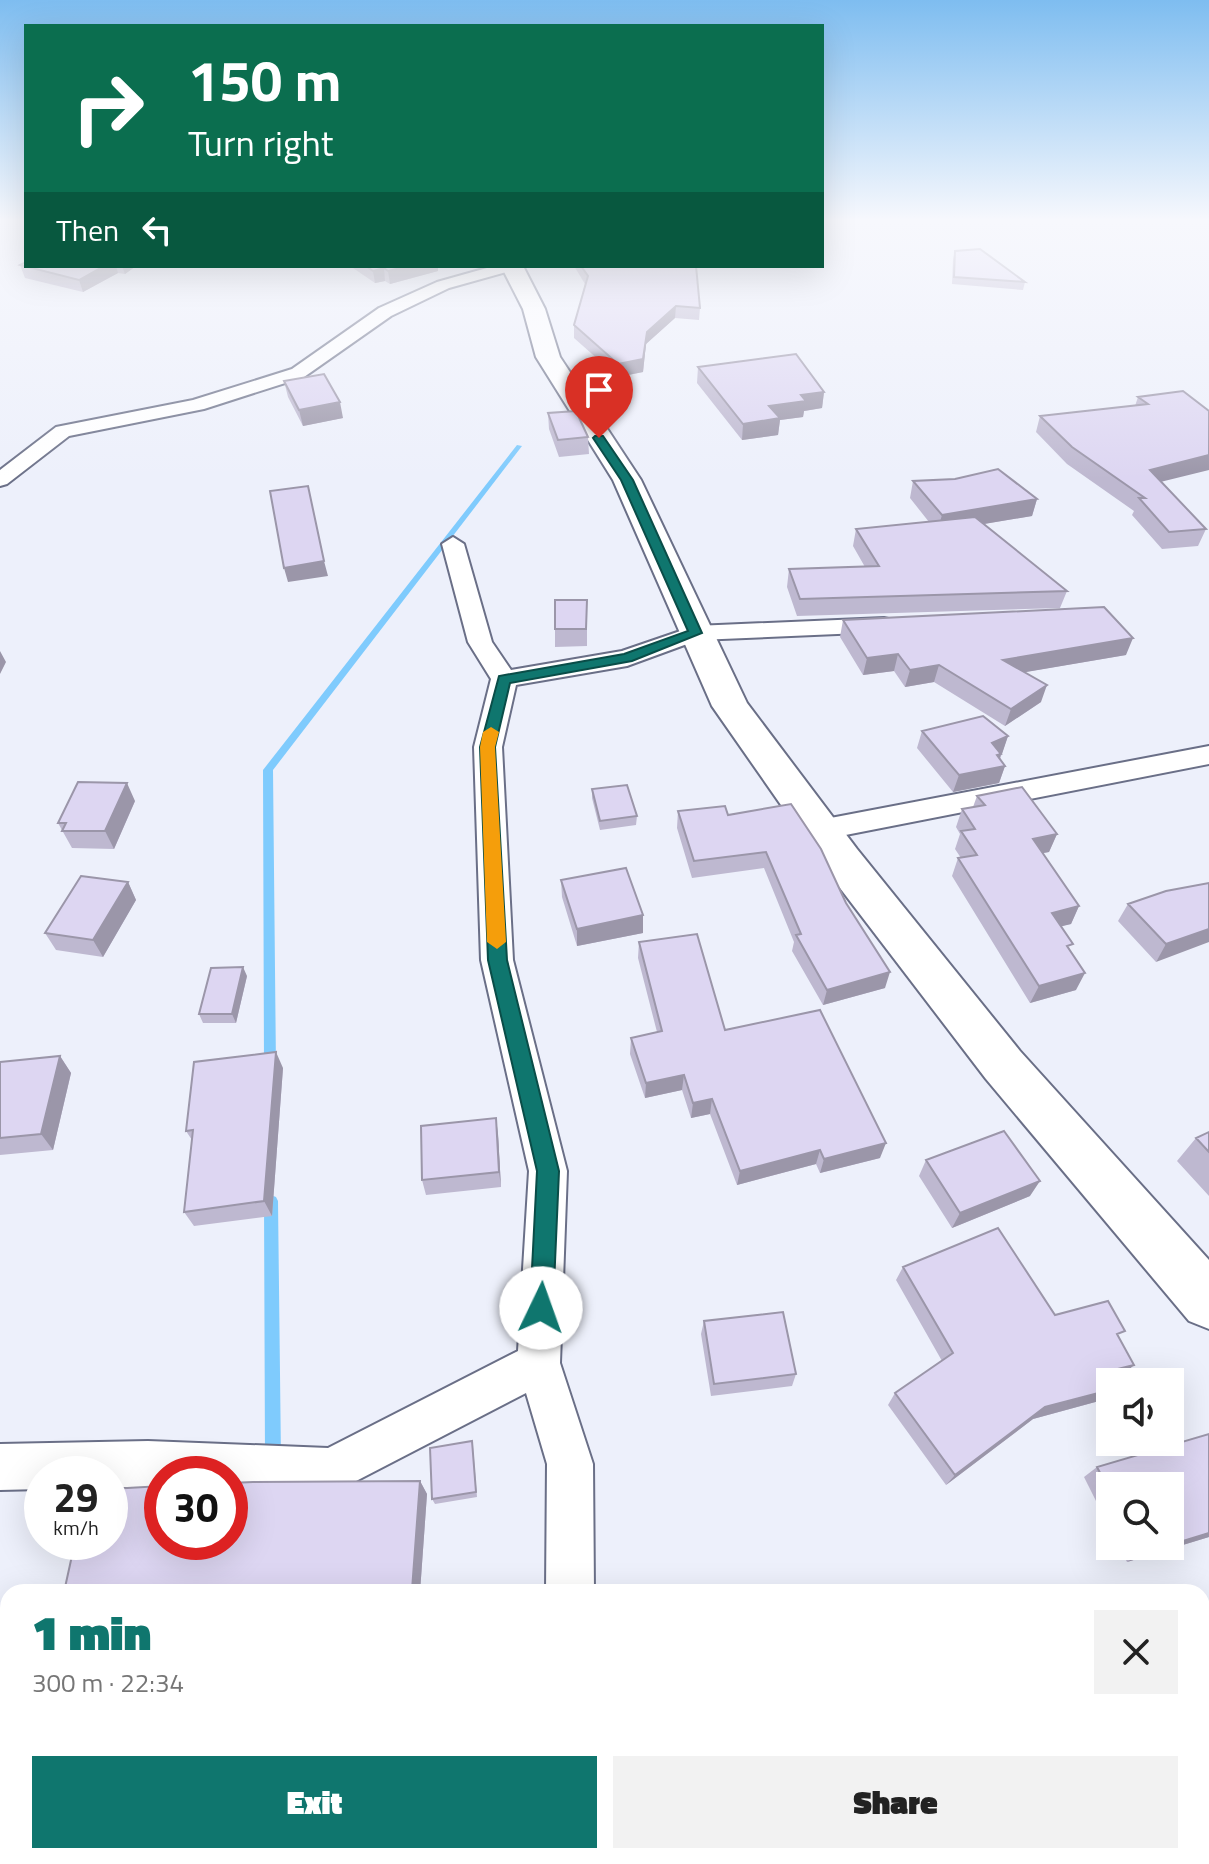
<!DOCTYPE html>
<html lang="en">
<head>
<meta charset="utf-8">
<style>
  :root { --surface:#fff; --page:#f2f2f2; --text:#222; --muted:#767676; --accent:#0f766e }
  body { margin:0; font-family:"Titillium Web",sans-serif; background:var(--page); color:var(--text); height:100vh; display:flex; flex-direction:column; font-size:30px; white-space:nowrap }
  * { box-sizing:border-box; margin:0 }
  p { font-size:26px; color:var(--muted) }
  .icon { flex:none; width:44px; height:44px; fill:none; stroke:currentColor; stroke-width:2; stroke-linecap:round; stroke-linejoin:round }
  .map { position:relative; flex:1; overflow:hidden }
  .drawer { position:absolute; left:0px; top:1584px; width:1210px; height:280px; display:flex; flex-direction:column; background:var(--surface); border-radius:24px 24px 0 0; box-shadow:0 8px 32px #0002 }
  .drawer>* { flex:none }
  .top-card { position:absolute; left:24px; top:24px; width:800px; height:244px; border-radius:0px; box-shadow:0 8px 32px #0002; background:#0b6e4f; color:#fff; overflow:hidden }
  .buttons { position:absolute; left:1096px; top:1368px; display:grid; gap:16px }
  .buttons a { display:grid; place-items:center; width:88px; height:88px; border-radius:0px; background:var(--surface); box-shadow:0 8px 32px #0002; font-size:40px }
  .speed { position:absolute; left:24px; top:1456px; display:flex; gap:16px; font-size:40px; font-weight:700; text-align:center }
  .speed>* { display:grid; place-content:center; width:104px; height:104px; border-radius:50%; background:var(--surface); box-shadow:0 8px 32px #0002; line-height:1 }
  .speed small { font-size:20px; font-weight:400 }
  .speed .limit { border:12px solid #d22; background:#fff; color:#111 }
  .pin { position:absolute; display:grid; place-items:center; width:68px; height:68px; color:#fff; margin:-82px -34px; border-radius:50% 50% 50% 0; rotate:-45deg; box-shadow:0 0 8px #0007 }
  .pin .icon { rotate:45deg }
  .me { position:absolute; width:88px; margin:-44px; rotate:3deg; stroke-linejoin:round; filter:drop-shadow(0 0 6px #0008) }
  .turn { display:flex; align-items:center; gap:28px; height:168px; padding:0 32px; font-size:36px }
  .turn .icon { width:104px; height:104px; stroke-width:2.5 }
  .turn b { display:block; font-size:56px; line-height:68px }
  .then { display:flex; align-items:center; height:76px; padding:0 32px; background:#0003; gap:16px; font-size:30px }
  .round { display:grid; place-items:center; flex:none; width:84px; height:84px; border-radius:0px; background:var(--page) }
  .headline { display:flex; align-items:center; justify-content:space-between; height:136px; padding:0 32px }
  h1 { font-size:48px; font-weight:800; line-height:60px; color:var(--accent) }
  .cta { display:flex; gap:16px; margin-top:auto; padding:16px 32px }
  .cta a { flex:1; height:92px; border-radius:0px; background:var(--accent); color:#fff; font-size:32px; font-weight:800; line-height:92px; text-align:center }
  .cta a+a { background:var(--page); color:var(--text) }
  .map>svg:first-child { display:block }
</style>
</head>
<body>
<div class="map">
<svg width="1209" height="1864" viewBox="0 0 1209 1864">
  <rect width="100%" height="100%" fill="#edf0fb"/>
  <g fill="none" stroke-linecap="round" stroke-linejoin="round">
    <path fill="#7fcbfd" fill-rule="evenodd" d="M1201 218 1209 219V222L1201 219Z
      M517 445 522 446 273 770 276 1068 274 1072 270 1073 266 1072 264 1068 263 770Z
      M271 1195 276 1197 278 1201 281 1460 278 1465 273 1468 268 1465 265 1460 264 1201 266 1197Z
      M277 1856H295L296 1864H278Z"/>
    <defs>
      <path id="street" d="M494 266H519L517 269 449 288 391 316 304 377 204 409 69 436 7 484 0 486V470L56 427 193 400 292 369 379 308 437 282Z
        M453 537 464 544 492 642 511 670 622 651 695 626 884 618 893 620 896 625 893 630 884 632 698 640 627 666 516 685 502 747 513 960 567 1171 560 1363 593 1464 594 1592H546L547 1464 526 1393 331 1494 230 1490V1474H162V1487H110V1474H42V1489L0 1490V1444L148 1441 328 1448 518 1351 529 1171 481 960 474 747 491 679 468 642 442 544Z
        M1209 746V764L820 840 810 837 805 830 810 823 820 820Z
        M1202 1628 1209 1629V1679L1202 1678Z"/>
      <path id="secondary" d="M501 266H523L545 309 560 357 641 480 747 703 857 849 1020 1051 1209 1260V1329L1189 1321 986 1079 827 871 712 706 613 480 536 357 523 309Z"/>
    </defs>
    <use href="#street" stroke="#6a6f87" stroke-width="4"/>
    <use href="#secondary" stroke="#6a6f87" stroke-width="4"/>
    <use href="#street" fill="#fff" fill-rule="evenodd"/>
    <use href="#secondary" fill="#fff" fill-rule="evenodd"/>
  </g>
  <path fill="#beb8d0" d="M955 251 1025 282 1023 290 952 284 953 259Z
    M20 265 26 266H136L125 274 118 273 83 292 25 278Z
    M350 266H438V271L390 284 385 281 375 283Z
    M574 266H696L700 308 699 320 675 318 646 344 643 372 618 377 574 338V325L585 284Z
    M698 367 824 392 822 408 804 411 803 417 780 420 778 435 742 440 697 383Z
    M284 381 343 418 303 426 288 397Z
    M1183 391 1162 482 1206 529 1198 546 1162 549 1132 515 1134 511 1067 464 1036 432 1040 416 1135 406 1138 397Z
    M548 413 588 437 589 454 559 457 549 429Z
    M913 481 1037 499 1032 516 983 524 1067 591 1060 608 797 616 787 587 789 569 865 567 853 546 856 529 929 522 910 498Z
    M587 600V646L555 647V629Z
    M843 620 1126 655 1025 672 1041 702 1005 726 934 682 905 687 894 671 863 675 840 637Z
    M922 731 1008 736 1000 759 1005 766 999 783 953 792 917 748Z
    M592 789 637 816 636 825 600 830 592 798Z
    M977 796 1057 834 1049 852 1043 853 1079 906 1071 924 1060 926 1070 950 1076 990 1030 1003 952 876 958 858H961L955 849 960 834 956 827 962 809 973 807Z
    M135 801 114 849 72 848 58 823Z
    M791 804 885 988 823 1005 792 951 794 942 764 868 692 878 677 828 678 811 728 815Z
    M561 880 643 915V933L577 946 562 897Z
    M128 882 136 900 103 957 56 950 45 933Z
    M1209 883 1156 962 1118 921 1128 904Z
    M639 942 725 1030 880 1158 820 1173 816 1164 737 1185 710 1114 691 1118 682 1090 645 1098 630 1054 631 1038 657 1032 638 958Z
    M247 976 236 1023H203L199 1014Z
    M60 1056 71 1073 53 1150 0 1155V1062Z
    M283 1068 272 1216 194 1226 184 1212 192 1140 186 1131Z
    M1209 1132V1196L1177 1161 1196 1138Z
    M498 1134 501 1187 426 1195 422 1180Z
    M926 1160 1030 1196 952 1228 919 1176Z
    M903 1267 1055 1315 1119 1338 1110 1382V1398L1033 1419 946 1485 888 1405 895 1393 942 1361 896 1280Z
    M704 1321 796 1374 792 1386 711 1396 701 1334Z
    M1209 1434V1537L1127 1562 1119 1546H1170L1110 1486V1529L1084 1477 1097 1467Z
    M472 1441 473 1446 477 1497 435 1504 432 1499Z
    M420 1481 427 1494 420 1592H64Z
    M708 1856H816L817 1864H710Z
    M1065 1856H1202L1209 1864H1068Z"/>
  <path fill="#9b96a9" d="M104 266H116L118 273 83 292 79 280Z
    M122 266H136L125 274Z
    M408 266H438V271L390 284 388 271Z
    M384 268 385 281 375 283 373 271Z
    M676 306 675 318 646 344 643 372 618 377V364L647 332Z
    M824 392 822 408 804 411 803 417 780 420 778 435 742 440 743 424 769 406 801 395Z
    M340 402 343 418 303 426 299 410Z
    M1209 455V470L1144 486 1150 470Z
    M1037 499 1032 516 937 532 942 515Z
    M324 561 328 576 288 582 284 568Z
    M1133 638 1126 655 997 677 1003 660Z
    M0 651 6 662 0 674Z
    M898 654 894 671 863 675 867 658Z
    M939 665 934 682 905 687 910 670Z
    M1047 685 1041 702 1005 726 1011 709Z
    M1008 736 1002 754 999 755 1001 754 997 767 1005 766 999 783 953 792 959 775 992 743Z
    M127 783 135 801 114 849 105 831Z
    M1057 834 1049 852 1026 856 1033 839Z
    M128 882 136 900 103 957 93 940Z
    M1079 906 1071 924 1043 931 1052 913Z
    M643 915V933L577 946V929Z
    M1209 929V942L1156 962 1166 944Z
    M243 967 247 976 236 1023 232 1014Z
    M890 972 885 988 823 1005 827 990Z
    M1085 973 1076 990 1030 1003 1039 986Z
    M276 1052 283 1068 272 1216 264 1201Z
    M60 1056 71 1073 53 1150 41 1134Z
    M684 1075 682 1090 645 1098 646 1083Z
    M712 1099 710 1114 691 1118 693 1103Z
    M496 1118 498 1134 501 1187 499 1172Z
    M886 1143 880 1158 820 1173 824 1159Z
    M820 1150 816 1164 737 1185 740 1171Z
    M1040 1181 1030 1196 952 1228 960 1213Z
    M1134 1365 1121 1377 1118 1369Z
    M1110 1390V1398L1033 1419 946 1485 955 1475 1045 1407Z
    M420 1481 427 1494 420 1592H414L412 1590Z
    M1209 1533V1537L1127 1562 1141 1554Z"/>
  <path fill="#ddd6f2" stroke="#9b96a9" stroke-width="2" d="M980 249 1025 282 954 277 955 251Z
    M26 262V266H104L79 280 20 265Z
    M366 266H408L388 271 384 268 373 271Z
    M581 266H696L700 308 676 306 647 332 643 359 618 364 574 325 588 276Z
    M796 354 824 392 801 395 806 401 769 406 780 418 743 424 698 367Z
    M324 374 340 402 299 410 284 381Z
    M1183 391 1209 411V455L1150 470 1206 529 1169 532 1139 498H1145L1072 447 1040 416 1148 404 1138 397Z
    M576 411 588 437 558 440 548 413Z
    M998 469 1037 499 942 515 913 481 955 479Z
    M308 486 324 561 284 568 270 491Z
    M975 517 1067 591 800 599 789 569 879 566 856 529Z
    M555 600H587L586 629H555Z
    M1104 607 1133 638 1003 660 1047 685 1011 709 939 665 910 670 898 654 867 658 843 620Z
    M983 716 1008 736 992 743 1001 754 997 755 1005 766 959 775 922 731Z
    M78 782 127 783 105 831H62L66 823H58Z
    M627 785 637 816 600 821 592 789Z
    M1022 787 1057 834 1033 839 1079 906 1052 913 1073 944 1067 946 1085 973 1039 986 958 858 977 855 961 831 975 829 962 809 985 805 977 796Z
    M791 804 821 849 846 903 890 972 827 990 796 935 801 934 766 852 694 861 678 811 725 806 728 815Z
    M626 868 643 915 577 929 561 880Z
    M81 876 128 882 93 940 45 933Z
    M1209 883V929L1166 944 1128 904 1166 891Z
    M697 934 725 1030 820 1010 886 1143 824 1159 820 1150 740 1171 712 1099 693 1103 684 1075 646 1083 631 1038 662 1031 639 942Z
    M243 967 232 1014H199L211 968Z
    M276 1052 264 1201 184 1212 193 1130 186 1131 194 1062Z
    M60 1056 41 1134 0 1138V1062Z
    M496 1118 499 1172 422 1180 421 1126Z
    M1004 1131 1040 1181 960 1213 926 1160Z
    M1209 1132V1152L1196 1138Z
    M998 1228 1055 1315 1108 1301 1125 1331 1117 1334 1134 1365 1118 1369 1125 1382H1110V1390L1045 1407 955 1475 895 1393 953 1353 903 1267Z
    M783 1312 796 1374 714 1384 704 1321Z
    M1209 1434V1533L1170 1545V1486H1110V1492L1097 1467Z
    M472 1441 476 1492 432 1499 430 1448Z
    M420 1481 412 1590 356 1592H305L306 1590 259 1592H64L75 1542H110V1489L162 1486V1542H230V1483L253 1482Z
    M1137 1546H1168L1141 1554Z
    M1202 1829 1209 1843V1864H1090L1087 1856H1202Z
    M713 1856H816L817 1864H714Z"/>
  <linearGradient id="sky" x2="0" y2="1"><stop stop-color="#7ebdf0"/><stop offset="0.46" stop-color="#f7f8fd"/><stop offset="1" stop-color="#f7f8fd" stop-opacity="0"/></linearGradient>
  <rect width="1209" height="479" fill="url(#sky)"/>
  <path fill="#0f766e" stroke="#0a4d48" stroke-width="2" d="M595 436H603L633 480 702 633 632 661 510 683 495 747 507 960 559 1171 553 1308 550 1316 541 1320 533 1316 530 1308 537 1171 488 960 480 747 499 676 624 654 688 631 621 480 593 438Z"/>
  <path fill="#f59e0b" d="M491 727 499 732 495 747 506 942 497 949 487 942 480 747 483 732Z"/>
</svg>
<div class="buttons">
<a><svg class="icon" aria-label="sound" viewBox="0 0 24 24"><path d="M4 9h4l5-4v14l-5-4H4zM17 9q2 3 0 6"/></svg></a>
<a><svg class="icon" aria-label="search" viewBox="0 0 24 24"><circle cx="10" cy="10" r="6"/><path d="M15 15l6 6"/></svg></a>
</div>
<div class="speed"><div>29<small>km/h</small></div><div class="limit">30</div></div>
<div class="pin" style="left:599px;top:438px;background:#d93025"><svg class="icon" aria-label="arrive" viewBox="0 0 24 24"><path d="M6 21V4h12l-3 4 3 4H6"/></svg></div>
<svg class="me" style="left:541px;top:1308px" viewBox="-20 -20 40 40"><circle r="19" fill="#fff"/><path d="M0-13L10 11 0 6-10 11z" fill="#0f766e"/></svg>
<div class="top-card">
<div class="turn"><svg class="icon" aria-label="right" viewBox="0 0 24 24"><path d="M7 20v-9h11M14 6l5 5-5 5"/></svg><div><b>150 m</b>Turn right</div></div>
<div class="then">Then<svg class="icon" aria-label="left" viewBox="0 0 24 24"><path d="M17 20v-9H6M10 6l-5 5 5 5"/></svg></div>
</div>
<section class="drawer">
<div class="headline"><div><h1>1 min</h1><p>300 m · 22:34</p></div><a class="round"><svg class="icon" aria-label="close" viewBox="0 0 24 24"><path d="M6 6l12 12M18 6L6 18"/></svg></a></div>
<div class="cta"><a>Exit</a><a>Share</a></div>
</section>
</div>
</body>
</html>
